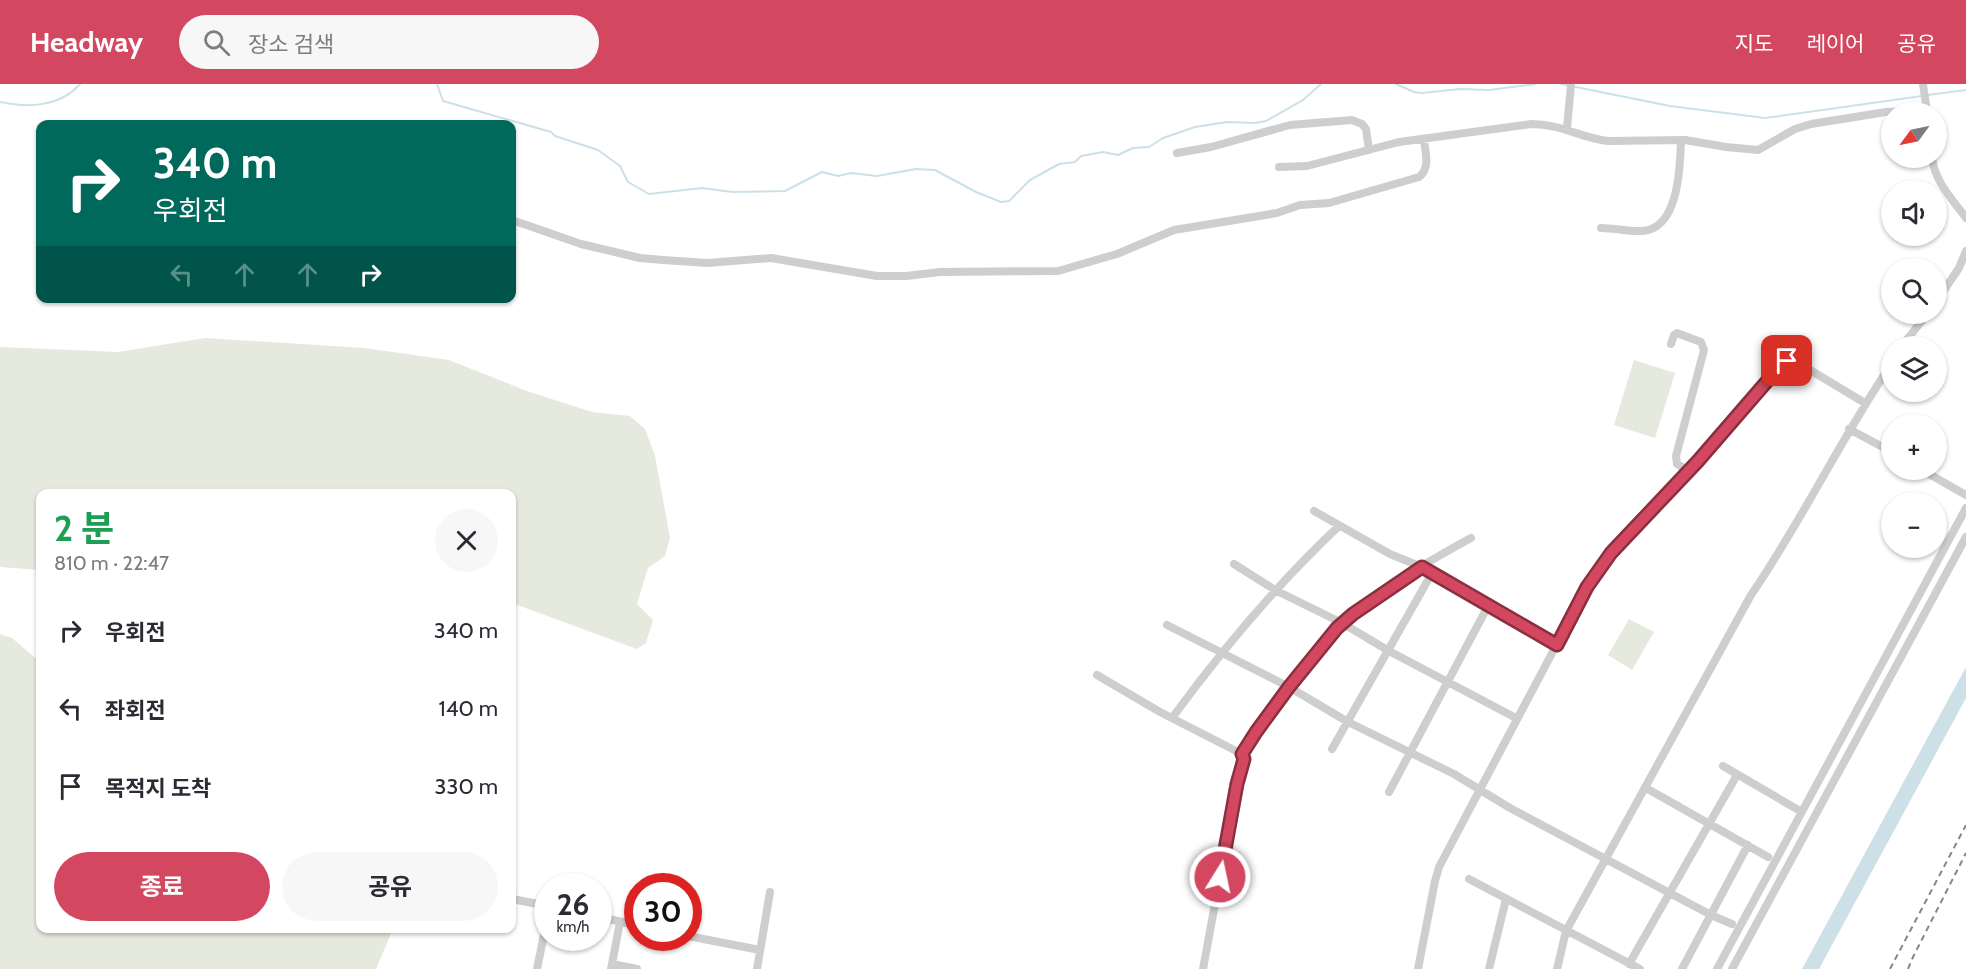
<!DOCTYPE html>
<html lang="ko">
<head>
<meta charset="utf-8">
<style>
  :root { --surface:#fff; --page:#f7f7f7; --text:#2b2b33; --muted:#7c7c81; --accent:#d34860 }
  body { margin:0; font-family:Cabin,"Noto Sans KR",sans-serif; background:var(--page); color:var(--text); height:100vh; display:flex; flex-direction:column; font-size:22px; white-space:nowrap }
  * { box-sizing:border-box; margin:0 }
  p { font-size:20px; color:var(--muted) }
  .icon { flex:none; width:33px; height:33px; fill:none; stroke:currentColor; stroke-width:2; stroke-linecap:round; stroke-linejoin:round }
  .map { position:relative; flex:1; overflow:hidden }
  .details { position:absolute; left:36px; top:405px; width:480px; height:444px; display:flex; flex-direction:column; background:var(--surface); border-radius:12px; box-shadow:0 2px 4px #0004 }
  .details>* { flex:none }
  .banner { position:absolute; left:36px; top:36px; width:480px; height:183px; border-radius:12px; box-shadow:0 2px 4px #0004; background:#00695c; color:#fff; overflow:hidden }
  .needle { width:39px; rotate:237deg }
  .fabs { position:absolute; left:1881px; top:18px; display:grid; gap:12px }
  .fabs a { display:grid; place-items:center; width:66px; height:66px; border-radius:50%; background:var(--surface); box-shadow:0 2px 4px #0004; font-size:30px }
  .speed { position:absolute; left:534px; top:789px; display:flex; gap:12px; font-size:30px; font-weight:700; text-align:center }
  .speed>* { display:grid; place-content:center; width:78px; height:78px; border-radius:50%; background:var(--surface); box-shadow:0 2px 4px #0004; line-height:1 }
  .speed small { font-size:15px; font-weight:400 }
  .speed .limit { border:9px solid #d22; background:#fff; color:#111 }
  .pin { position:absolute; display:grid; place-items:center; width:51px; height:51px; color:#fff; margin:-26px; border-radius:12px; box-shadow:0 3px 9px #0006 }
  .me { position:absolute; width:66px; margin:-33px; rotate:10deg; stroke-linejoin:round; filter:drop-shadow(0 0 4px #0008) }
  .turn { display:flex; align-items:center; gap:21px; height:126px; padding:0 18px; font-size:27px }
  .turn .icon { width:78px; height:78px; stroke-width:2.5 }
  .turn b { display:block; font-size:42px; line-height:51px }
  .lanes { display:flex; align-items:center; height:57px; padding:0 18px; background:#0003; justify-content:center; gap:30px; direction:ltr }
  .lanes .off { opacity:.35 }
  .round { display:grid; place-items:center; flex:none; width:63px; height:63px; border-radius:32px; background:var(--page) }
  .head { display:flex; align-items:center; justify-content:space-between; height:102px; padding:0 18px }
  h1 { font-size:36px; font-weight:700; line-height:45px; color:#1e9e55 }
  .action { display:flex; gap:12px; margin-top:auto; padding:12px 18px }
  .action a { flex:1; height:69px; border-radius:36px; background:var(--accent); color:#fff; font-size:24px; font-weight:700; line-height:69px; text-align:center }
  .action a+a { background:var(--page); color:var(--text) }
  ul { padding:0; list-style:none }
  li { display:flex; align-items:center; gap:18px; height:78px; padding:0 18px }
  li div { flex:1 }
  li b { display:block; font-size:22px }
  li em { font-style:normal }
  header { display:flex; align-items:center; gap:36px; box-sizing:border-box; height:84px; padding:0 30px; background:var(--accent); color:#fff }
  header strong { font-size:28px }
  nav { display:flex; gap:33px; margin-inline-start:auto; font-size:21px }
  .search { width:420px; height:54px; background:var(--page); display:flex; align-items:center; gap:15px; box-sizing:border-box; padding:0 21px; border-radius:33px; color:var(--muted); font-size:22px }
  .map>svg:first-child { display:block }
</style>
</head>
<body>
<header>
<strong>Headway</strong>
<div class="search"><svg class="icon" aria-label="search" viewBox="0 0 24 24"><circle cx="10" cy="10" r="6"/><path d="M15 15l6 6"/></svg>장소 검색</div>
<nav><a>지도</a><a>레이어</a><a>공유</a></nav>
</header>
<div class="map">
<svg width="1966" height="885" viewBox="0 0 1966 885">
  <rect width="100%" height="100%" fill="#fff"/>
  <path fill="#e5e9de" d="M205 254 364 264 449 276 527 307 592 328 630 332 645 345 655 372 670 454 665 472 648 484 637 520 653 536 646 559 637 565 512 519V410H40V486L0 483V263L118 268Z
    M1634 276 1675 289 1655 354 1614 341Z
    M1629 535 1654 548 1632 586 1608 571Z
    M0 550 12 554 40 578V844L393 845 376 885H0Z"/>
  <path fill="#cde0e8" d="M1966 583V614L1819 885H1802Z"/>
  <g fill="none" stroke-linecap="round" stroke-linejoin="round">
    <path stroke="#cde0e8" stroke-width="2" d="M437 0 443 17 551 48 555 52 598 66 620 82 628 98 649 110 702 104 732 108 785 107 822 88 838 92 851 89 877 92 916 85 935 86 976 108 1001 118 1009 117 1030 96 1059 80 1075 78 1081 72 1103 68 1118 71 1133 64 1149 63 1163 54 1195 43 1227 38 1255 39 1266 37 1303 16 1321 0
      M1396 0 1414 8 1422 9 1460 5 1489 6 1536 0
      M1561 0 1670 22 1765 34 1922 12
      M1928 11 1966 6
      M0 18C28 24 60 23 80 0"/>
    <path stroke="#cecece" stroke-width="8" d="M1923 0 1927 28
      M1567 44 1571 0
      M1177 69 1211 63 1290 41 1352 36 1362 40 1366 45 1369 66
      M1932 74C1935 98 1952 115 1966 134
      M1279 83 1307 82 1399 58 1531 40C1563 40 1580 54 1608 57L1685 56 1726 63 1758 66 1795 45 1811 40 1886 28 1926 26
      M512 136 581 160 640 174 663 176 707 179 771 174 877 192H906L940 188 1058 187 1117 170 1174 146 1277 129 1300 121 1329 119 1419 93C1431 84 1425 68 1424 55
      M1601 144C1615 144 1629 148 1643 147 1679 144 1680 83 1681 56
      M1936 218 1959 184 1966 167
      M1671 260 1674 251 1677 249 1701 258 1704 266 1676 372 1677 380 1684 384 1690 385 1698 377 1759 304 1784 278 1795 279 1805 283 1865 319
      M1902 262 1927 230
      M1849 345 1892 368
      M1922 386 1966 411
      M1314 427 1390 470 1422 483 1557 561
      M1234 480 1275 506 1342 539 1389 567 1516 634
      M1167 541 1289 603 1348 638 1454 690 1510 724 1711 831 1732 840
      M1097 591 1160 628 1242 670 1244 675 1237 701 1203 885
      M1172 634C1222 566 1277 500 1339 442
      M1332 665 1432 489
      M1242 670C1262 636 1287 605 1312 575 1320 564 1329 552 1338 543 1372 509 1429 477 1471 454
      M1723 682 1802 728
      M1646 704 1768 773
      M1389 708 1488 522
      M1469 795 1640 885
      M512 815 548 822
      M598 833 638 841
      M688 852 760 866
      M612 880 637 885
      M1629 880 1737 691
      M537 885 548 831
      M611 885 620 838
      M757 885 770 808
      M1418 885 1435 797 1439 783 1587 503 1611 469 1690 385
      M1489 885 1506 815
      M1557 885 1566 847 1751 511C1802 437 1841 354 1892 279
      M1682 885 1748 761
      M1717 885 1966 424
      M1732 885 1966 453"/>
    <path stroke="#868686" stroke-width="2" stroke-dasharray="6 4.5" stroke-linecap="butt" d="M1890 885 1966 741
      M1908 885 1913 873 1966 769"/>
  </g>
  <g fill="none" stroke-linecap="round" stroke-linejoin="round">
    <defs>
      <path id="route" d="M1220 793 1237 700 1244 675 1242 670 1256 648 1289 603 1337 544 1353 530 1422 483 1557 561 1587 503 1611 469 1698 377 1782 280 1787 277"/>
    </defs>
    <use href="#route" stroke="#892f3e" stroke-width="15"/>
    <use href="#route" stroke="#d34860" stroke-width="10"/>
  </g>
</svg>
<div class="fabs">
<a><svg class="needle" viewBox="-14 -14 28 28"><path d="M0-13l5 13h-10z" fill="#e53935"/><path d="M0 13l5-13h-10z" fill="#7c7c81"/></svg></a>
<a><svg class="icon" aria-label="sound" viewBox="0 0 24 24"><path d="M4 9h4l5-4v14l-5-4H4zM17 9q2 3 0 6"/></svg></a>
<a><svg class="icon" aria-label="search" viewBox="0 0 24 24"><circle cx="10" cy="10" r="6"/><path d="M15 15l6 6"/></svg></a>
<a><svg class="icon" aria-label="layers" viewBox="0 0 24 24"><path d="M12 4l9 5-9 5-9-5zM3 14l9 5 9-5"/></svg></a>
<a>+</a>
<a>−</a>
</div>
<div class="speed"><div>26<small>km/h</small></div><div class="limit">30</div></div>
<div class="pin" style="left:1787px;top:277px;background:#d93025"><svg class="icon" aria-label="arrive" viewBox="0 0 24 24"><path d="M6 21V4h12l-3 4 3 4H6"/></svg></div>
<svg class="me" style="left:1220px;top:793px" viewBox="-20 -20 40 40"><circle r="17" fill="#d34860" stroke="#fff" stroke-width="3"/><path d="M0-11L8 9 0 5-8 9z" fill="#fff"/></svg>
<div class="banner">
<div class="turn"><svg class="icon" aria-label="right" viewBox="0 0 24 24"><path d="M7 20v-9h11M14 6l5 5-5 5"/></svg><div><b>340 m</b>우회전</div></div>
<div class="lanes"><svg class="icon off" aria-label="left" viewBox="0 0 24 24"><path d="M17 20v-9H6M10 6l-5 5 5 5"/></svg><svg class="icon off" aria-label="ahead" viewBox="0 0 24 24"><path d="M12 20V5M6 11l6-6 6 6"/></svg><svg class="icon off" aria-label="ahead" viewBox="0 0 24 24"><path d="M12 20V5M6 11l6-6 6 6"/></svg><svg class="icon" aria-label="right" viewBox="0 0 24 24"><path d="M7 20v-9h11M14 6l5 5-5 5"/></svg></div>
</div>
<section class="details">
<div class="head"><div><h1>2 분</h1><p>810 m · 22:47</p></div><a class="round"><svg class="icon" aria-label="close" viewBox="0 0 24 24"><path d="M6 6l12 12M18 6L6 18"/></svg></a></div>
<ul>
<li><svg class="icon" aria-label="right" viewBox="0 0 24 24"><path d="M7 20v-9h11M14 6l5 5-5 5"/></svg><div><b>우회전</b></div><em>340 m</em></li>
<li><svg class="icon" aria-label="left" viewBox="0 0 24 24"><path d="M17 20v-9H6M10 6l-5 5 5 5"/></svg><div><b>좌회전</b></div><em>140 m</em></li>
<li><svg class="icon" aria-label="arrive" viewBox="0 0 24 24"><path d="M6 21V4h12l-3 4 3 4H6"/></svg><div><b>목적지 도착</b></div><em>330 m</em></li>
</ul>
<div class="action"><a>종료</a><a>공유</a></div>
</section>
</div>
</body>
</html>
